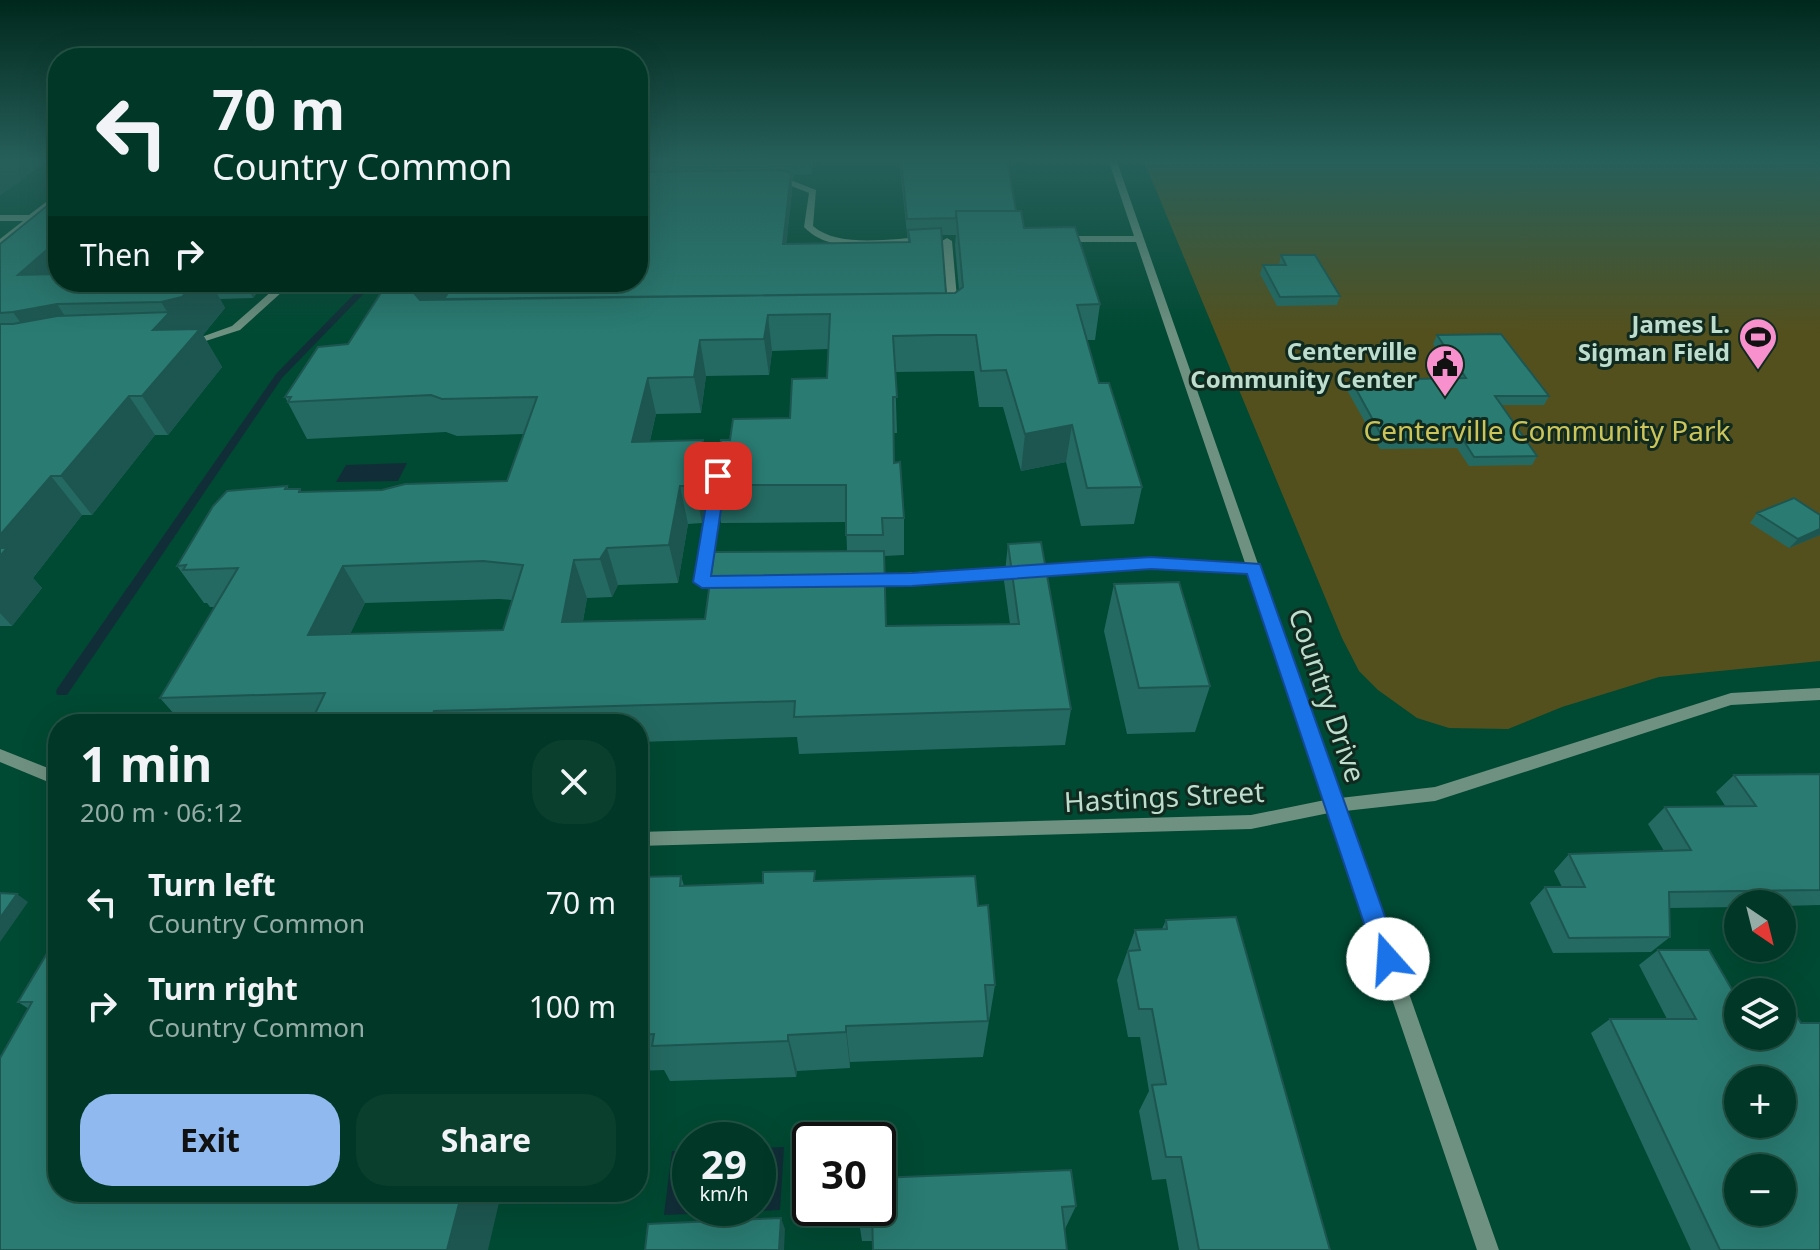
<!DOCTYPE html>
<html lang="en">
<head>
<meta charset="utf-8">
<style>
  :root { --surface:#003726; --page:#0a3f2e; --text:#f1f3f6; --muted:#95aca7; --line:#225143; --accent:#90b9f0 }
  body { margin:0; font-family:"Noto Sans",sans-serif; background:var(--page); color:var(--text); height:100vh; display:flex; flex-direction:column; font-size:30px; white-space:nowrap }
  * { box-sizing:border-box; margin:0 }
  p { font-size:26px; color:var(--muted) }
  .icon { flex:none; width:44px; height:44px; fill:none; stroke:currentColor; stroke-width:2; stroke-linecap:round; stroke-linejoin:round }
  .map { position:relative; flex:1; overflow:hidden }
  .drawer { position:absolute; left:48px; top:714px; width:600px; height:488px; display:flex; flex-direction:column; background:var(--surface); border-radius:32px; box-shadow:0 8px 32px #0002,0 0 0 2px var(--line) }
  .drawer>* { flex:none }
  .top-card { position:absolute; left:48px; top:48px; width:600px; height:244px; border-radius:32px; box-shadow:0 8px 32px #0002,0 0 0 2px var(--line); background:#003726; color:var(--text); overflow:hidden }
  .needle { width:52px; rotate:145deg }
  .fabs { position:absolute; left:1724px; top:890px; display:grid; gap:16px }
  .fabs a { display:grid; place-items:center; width:72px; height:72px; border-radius:50%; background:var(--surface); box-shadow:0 8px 32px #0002,0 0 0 2px var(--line); font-size:40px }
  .speed { position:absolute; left:672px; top:1122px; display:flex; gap:16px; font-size:40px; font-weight:700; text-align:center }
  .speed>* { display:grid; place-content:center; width:104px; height:104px; border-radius:50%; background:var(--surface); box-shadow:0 8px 32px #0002,0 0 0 2px var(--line); line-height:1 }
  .speed small { font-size:20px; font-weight:400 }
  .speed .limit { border:4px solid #111; border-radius:12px; background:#fff; color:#111 }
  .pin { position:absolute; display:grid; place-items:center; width:68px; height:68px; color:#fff; margin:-34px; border-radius:16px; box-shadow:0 4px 12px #0006 }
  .me { position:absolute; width:88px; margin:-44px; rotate:341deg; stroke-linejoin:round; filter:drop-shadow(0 0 6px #0008) }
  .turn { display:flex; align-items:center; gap:28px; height:168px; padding:0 32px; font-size:36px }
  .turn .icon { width:104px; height:104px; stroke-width:2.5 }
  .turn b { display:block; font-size:56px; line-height:68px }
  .then { display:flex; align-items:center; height:76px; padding:0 32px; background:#0003; gap:16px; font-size:30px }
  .round { display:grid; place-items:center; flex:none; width:84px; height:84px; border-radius:32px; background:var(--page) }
  .overview { display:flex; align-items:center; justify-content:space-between; height:136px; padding:0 32px }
  h1 { font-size:48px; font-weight:700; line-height:60px }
  .button { display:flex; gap:16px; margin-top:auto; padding:16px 32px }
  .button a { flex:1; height:92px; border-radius:32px; background:var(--accent); color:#111; font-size:32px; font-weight:700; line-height:92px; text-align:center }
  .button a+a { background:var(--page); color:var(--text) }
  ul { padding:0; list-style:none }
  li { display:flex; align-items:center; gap:24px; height:104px; padding:0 32px }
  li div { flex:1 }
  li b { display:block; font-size:30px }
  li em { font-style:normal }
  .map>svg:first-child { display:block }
</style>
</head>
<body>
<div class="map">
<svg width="1820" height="1250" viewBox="0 0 1820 1250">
  <rect width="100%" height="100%" fill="#004932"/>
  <path fill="#54501d" d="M1268 159H1809L1820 166V661L1659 677 1562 707 1508 729 1449 728 1417 718 1378 690 1359 671 1342 638 1144 161Z"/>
  <path fill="#112e38" d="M407 463 398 481 336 482 346 465Z
    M784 1147 780 1210 664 1215 672 1151H690V1208H758V1148Z"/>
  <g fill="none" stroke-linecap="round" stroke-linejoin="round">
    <path fill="#112e38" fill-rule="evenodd" d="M366 282H375L282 378 67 695H57L56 692 57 689 276 374Z"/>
    <path fill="#6f9181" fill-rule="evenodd" d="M1108 159H1116L1340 798 1435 787 1731 693 1820 688V700L1731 705 1435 801 1345 811 1499 1250H1477L1329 813 1251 829 638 846V832L1251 815 1325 800 1248 572 1151 568 867 585 860 580 867 575 1151 558 1245 563 1136 242H1060L1055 239 1060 236H1134Z
      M772 179H788L816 190 813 226C839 249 894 238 927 237L932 240 927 243C890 244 832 257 804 227L809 193 784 183H772Z
      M58 193V200L0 247V239L23 221H0V215H29Z
      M947 238 952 241 958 309 953 312 948 309 942 241Z
      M282 282H293L240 330 187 347 182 344 232 326Z
      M718 476 724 480 709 577 726 576 733 581C725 588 703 590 695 582L712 480Z
      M0 749 58 772V786L0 762Z"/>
  </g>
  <path fill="#246a62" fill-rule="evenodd" d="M638 159H1007L1016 211 1024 228 1100 304 1095 340H1087L1099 383 1142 487 1134 524 1081 526 1066 462 1021 471 1003 407H979L974 371 895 372 897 433H894V463L904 518V555L884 556 886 626 1010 624 1004 581 1008 544 1071 709 1065 745 799 754 797 737 638 742V724H183L160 698 215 607H210L207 603H204L177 566 287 486 289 489H300L302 492 382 490 507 481 524 434 457 436 446 432 307 439 285 397 348 344 449 291 638 282ZM899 160 908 242 786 244 792 190 791 179H793L794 175 812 174 813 161ZM941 235H956L955 245 959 290 955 293H946ZM829 349 827 378 790 418 730 440 714 485 721 523 846 522 847 551 705 619 583 621 587 598 612 597 618 585 678 583 688 524 702 523 710 477 703 440 650 441 656 414 701 413 706 376 769 375 772 351ZM499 599 512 600 503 630 350 634 365 603Z
    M0 244 58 282H266L253 298 220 299 225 308 203 335 222 367 168 435H155L92 515H82L33 578 42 588 12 626H0Z
    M1281 255 1340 296 1337 305 1277 306 1260 274 1263 265H1279Z
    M1437 335 1549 396 1544 405H1502L1537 456 1532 465 1469 466 1457 448 1380 449 1347 390 1351 380 1456 378 1433 344Z
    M1757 513 1820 515V535L1789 548 1750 523Z
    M1114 584 1210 686 1195 732 1127 734 1104 631Z
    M1820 774V905L1782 906V904H1738V907L1669 908 1670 937 1651 952 1553 953 1530 903 1545 887H1562L1554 871 1569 854 1664 851 1648 824 1665 807H1726L1716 792 1734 775Z
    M681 876 684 886 816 881 978 906 995 985 983 1057 850 1062V1068L797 1071 796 1077 670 1081 664 1070 638 1071V877Z
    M1166 920 1330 1250H1179L1166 1179 1152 1180 1139 1111 1149 1091 1140 1037H1128L1117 980 1135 930 1162 929Z
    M58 935V1192L501 1194 0 1250 29 1009 18 1002Z
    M1658 950 1738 1036 1801 1023 1820 1250H1691L1591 1033 1610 1019H1667L1639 965Z
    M1076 1206 1064 1231 872 1241H862L858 1215Z"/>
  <path fill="#1d5650" d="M0 159H49L0 196Z
    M791 173 792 190 785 261 783 244Z
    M58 240 57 304 82 342 40 350 13 312 18 275Z
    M196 282H211L225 308 203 335 222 367 168 435 142 396 153 330 168 313 161 302Z
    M245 282H266L253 298Z
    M420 282H446L449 292 426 327 413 292Z
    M768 315 772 351 769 375 764 339Z
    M700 340 706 376 701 413 694 377Z
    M648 378 656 414 641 479 632 442Z
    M129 396 155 435 92 515 61 476Z
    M1072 425 1066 462 1021 471 1025 434Z
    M703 440 710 477 702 523 695 486Z
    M51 476 82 515 33 578 42 588 12 626 0 613V535Z
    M680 486 688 524 678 583 669 545Z
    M1820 529V535L1789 548 1798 539Z
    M607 548 618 585 612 597 600 559Z
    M574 560 587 598 576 659 562 622Z
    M343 566 365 603 332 672 308 635Z
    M434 711 441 724H434L431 719Z
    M17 894 28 902 0 942V918Z
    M846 1026 850 1062V1068L846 1032Z
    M788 1035 797 1071 796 1077 788 1041Z
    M462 1192H498L501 1194 488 1250H447Z
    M781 1218 785 1229 784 1250H779Z"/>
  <path fill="#2a7b72" stroke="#1d5650" stroke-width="2" fill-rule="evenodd" d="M638 159H801H792V163L638 162Z
    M901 159H1007L1016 211H956V218L907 219Z
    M782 170 791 173 783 244 910 242 908 230 941 228 946 293 444 299 455 282H638V172Z
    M58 197V240L18 275 58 274V282H196L182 297 161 302 57 304 13 312 0 313V244Z
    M956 211H1021L1024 228 1075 227 1100 304 1077 305 1099 383H1109L1142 487 1087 488 1072 425 1025 434 1006 370 981 371 976 335H937L893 336 897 397H893L894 463 900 462 904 518H882L883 535H846V485H714L721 440H730L733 419 790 418 792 379 827 378 830 314 768 315 764 339 700 340 694 377 648 378 632 442 703 440 695 486H680L669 545 607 548 600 559 574 560 562 622 705 619 714 552 884 551 886 626 1019 624 1008 544 1041 542 1071 709 794 717 795 701 434 711 431 719 311 722 325 693 160 698 238 568 183 570 186 565 177 566 213 506 227 491 287 486 285 489H300L299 492 382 490 405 484 507 481 537 397 442 399 431 395 288 402 291 397H285L318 347 348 344 388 282H420L413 292 420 300 955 293 963 287ZM483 561 523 565 503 630 308 635 343 566Z
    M1281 255H1315L1340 296 1280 297 1263 265H1286Z
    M170 312 153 330 200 329 142 396H129L61 476H51L0 535V324H13L57 316Z
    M1501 334 1549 396H1495L1537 456 1474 457 1462 438 1384 440 1351 380 1466 378 1437 335Z
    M1794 498 1820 515V529L1798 539 1757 513Z
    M0 548H7L0 556Z
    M1179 582 1210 686 1139 688 1114 584Z
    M1820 774V890L1669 892 1670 937 1569 938 1545 887H1585L1569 854 1691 850 1665 807 1756 806 1734 775Z
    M815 871 814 881 975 876 978 906 988 905 995 985H985L988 1021 846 1026V1032L788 1035V1041L652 1046 654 1034 638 1035V877L681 876 680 886 763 883V872Z
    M0 893 17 894 0 918Z
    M1236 917 1330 1250H1199L1181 1157H1166L1152 1085 1166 1084 1152 1009H1139L1128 951 1140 950 1135 930 1167 929 1166 920Z
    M58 935V1192H462L447 1250H0V1058L32 1002H18Z
    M1658 950H1709L1738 1000V1036H1782V1018H1798L1801 1023H1820V1250H1720L1610 1019H1696ZM1738 1080H1782V1124H1738ZM1738 1168H1782V1212H1738Z
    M1071 1170 1076 1206 1062 1207 1067 1250H873L872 1215H858V1208H878V1178Z
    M781 1218 779 1250H645L648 1224Z"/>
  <linearGradient id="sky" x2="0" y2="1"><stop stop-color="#00281c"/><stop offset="0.48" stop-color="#265f5a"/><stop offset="1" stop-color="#265f5a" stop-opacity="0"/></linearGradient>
  <rect width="1820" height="334" fill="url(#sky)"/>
  <path fill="#1a73e8" stroke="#114b97" stroke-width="2" d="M718 471 726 476 711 576 912 573 1151 557 1260 564 1400 959 1397 967 1388 970 1380 967 1376 959 1247 574 1151 569 912 586 702 588 693 582 711 476Z"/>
  <defs>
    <symbol id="stadium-pin" viewBox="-11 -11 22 30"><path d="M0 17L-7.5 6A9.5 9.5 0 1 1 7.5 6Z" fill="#f790cd" stroke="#102a1f"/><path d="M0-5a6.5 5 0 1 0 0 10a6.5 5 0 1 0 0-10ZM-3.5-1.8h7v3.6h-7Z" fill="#111"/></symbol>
    <symbol id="civic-pin" viewBox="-11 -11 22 30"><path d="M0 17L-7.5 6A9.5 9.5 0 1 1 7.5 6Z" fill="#f790cd" stroke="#102a1f"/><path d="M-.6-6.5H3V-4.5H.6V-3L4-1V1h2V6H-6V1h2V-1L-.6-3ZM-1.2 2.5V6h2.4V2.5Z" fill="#111"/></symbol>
  </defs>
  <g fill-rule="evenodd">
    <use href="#stadium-pin" x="1736" y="315" width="44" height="60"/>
    <use href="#civic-pin" x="1423" y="342" width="44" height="60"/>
  </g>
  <g text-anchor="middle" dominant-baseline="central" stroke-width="6" stroke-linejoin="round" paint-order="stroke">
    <g font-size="24" font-weight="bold" fill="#beddce" stroke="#102a1f" text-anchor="end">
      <text x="1730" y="323">James L.<tspan x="1730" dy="28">Sigman Field</tspan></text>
      <text x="1417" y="350">Centerville<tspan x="1417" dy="28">Community Center</tspan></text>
    </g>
    <g font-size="28" fill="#ccc459" stroke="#102a1f">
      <text x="1547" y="430">Centerville Community Park</text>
    </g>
    <g font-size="28" fill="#beddce" stroke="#102a1f">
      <text transform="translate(1328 695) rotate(71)">Country Drive</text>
      <text transform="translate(1164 796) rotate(-3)">Hastings Street</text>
    </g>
  </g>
</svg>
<div class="fabs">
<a><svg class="needle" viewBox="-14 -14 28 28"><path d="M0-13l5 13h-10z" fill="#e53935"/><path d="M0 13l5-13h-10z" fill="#95aca7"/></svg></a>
<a><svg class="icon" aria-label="layers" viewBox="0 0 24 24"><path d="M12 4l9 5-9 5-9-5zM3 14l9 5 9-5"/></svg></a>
<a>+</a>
<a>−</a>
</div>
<div class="speed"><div>29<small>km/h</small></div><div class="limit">30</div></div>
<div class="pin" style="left:718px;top:476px;background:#d93025"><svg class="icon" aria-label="arrive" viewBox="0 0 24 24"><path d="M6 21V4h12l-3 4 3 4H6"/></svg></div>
<svg class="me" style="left:1388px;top:959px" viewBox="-20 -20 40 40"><circle r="19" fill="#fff"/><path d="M0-13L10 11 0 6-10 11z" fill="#1a73e8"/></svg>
<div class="top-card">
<div class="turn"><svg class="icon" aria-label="left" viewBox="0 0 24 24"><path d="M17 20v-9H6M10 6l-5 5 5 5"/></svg><div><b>70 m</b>Country Common</div></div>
<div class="then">Then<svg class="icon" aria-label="right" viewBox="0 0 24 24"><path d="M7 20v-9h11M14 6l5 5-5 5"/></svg></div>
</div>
<section class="drawer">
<div class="overview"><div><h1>1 min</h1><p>200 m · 06:12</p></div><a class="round"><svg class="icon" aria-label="close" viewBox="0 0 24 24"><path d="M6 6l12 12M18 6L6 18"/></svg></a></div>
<ul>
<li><svg class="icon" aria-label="left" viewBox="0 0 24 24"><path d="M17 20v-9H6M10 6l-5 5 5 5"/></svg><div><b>Turn left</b><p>Country Common</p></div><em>70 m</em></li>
<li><svg class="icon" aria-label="right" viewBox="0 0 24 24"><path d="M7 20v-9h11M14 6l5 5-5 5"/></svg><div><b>Turn right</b><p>Country Common</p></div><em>100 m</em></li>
</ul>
<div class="button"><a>Exit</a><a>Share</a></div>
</section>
</div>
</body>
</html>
